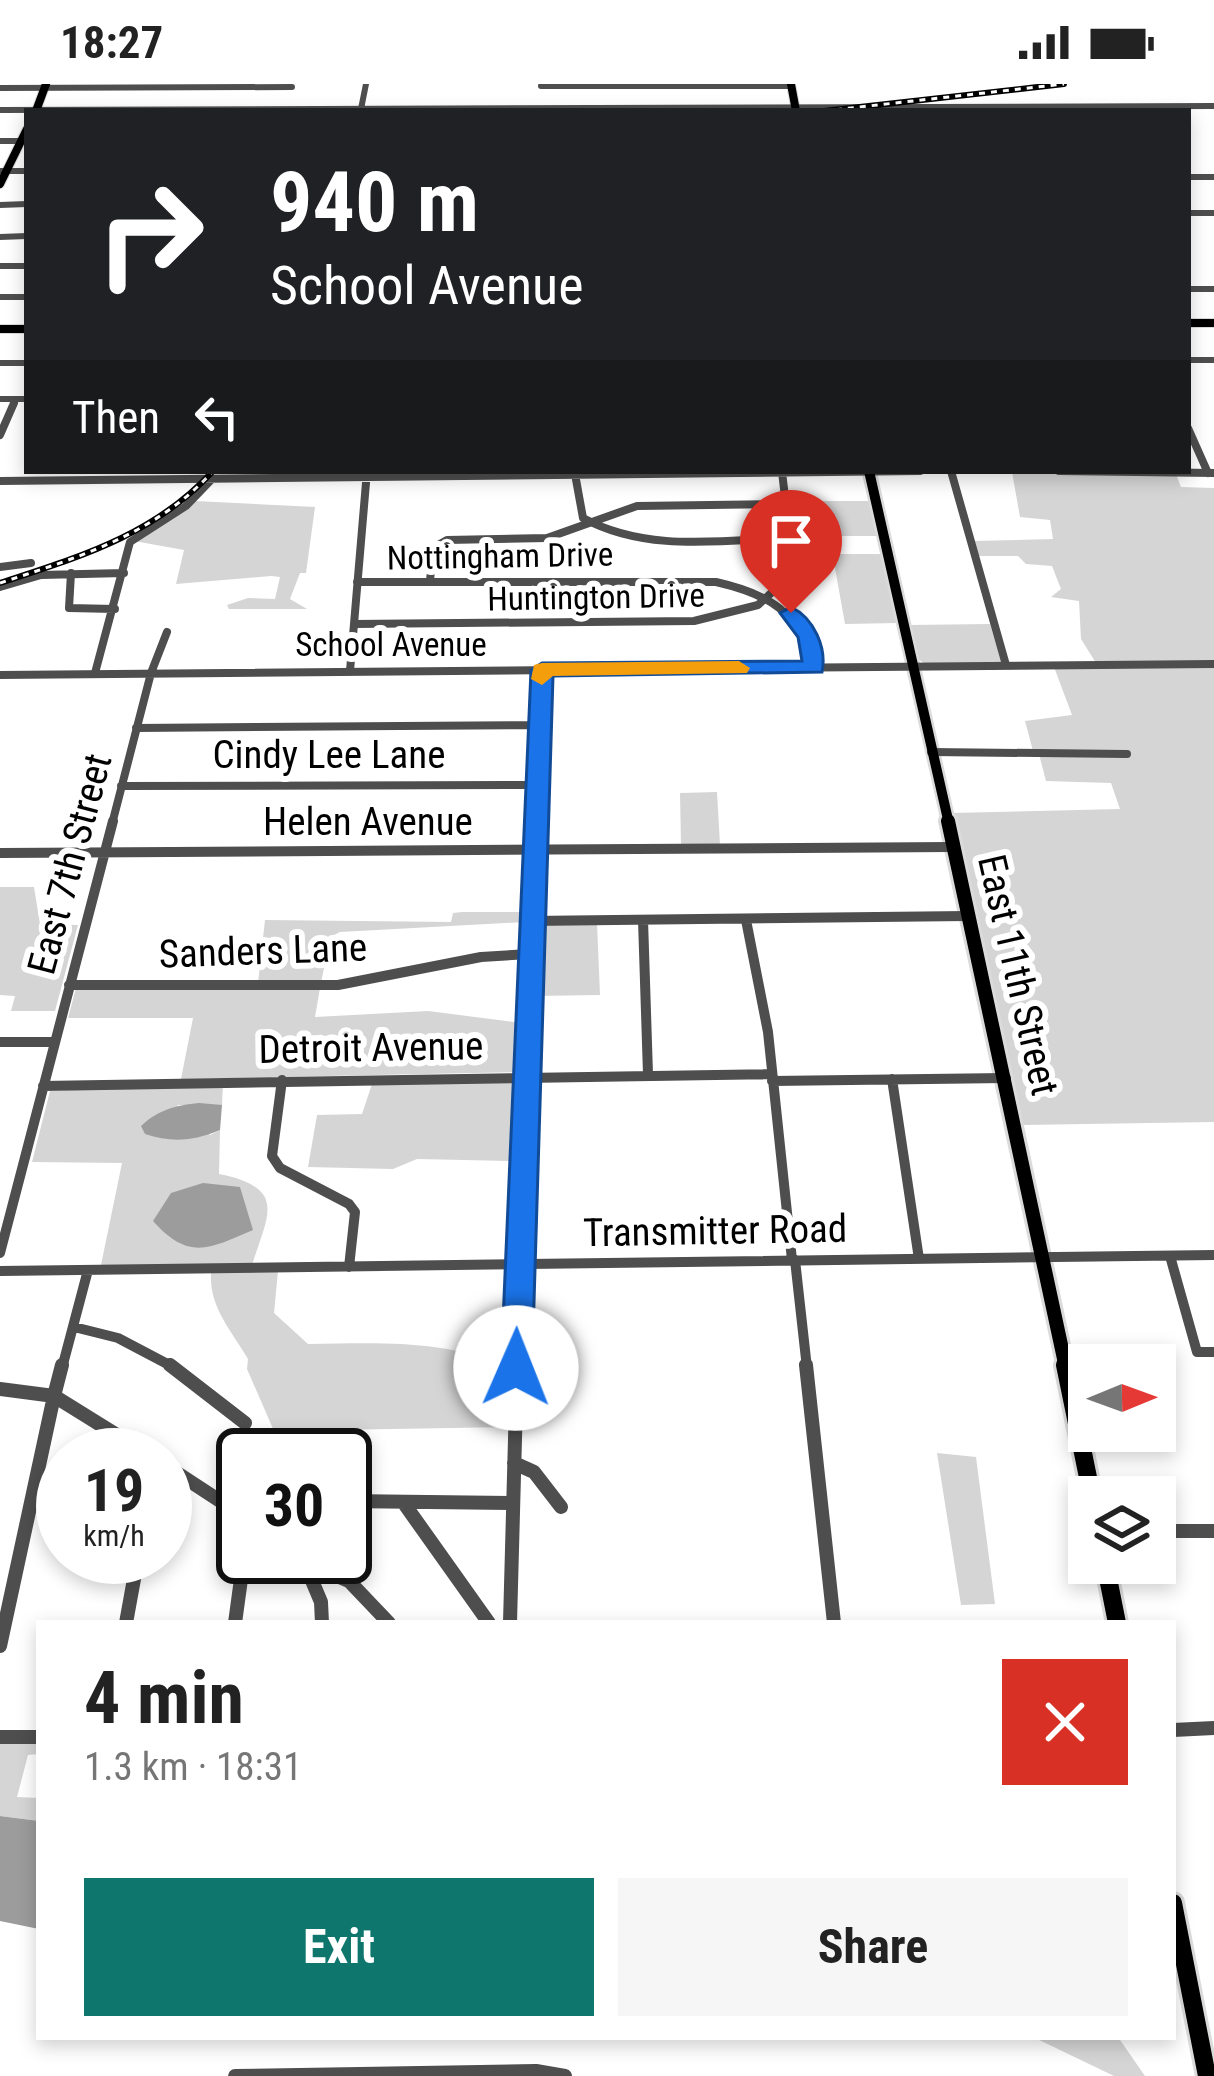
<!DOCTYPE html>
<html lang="en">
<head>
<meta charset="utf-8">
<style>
  :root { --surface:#fff; --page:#f6f6f6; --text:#222; --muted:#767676; --accent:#0f766e }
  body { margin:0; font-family:"Roboto Condensed",sans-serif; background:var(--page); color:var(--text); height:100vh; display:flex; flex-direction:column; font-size:45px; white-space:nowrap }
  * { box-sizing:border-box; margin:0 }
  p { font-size:39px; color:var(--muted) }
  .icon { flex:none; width:66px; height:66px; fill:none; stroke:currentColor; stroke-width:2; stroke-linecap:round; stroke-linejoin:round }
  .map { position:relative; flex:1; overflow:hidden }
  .sheet { position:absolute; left:36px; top:1536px; width:1140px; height:420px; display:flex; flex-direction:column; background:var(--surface); border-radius:0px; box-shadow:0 6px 18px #0003 }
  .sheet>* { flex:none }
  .guide { position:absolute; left:24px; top:24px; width:1167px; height:366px; border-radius:0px; box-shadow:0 6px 18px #0003; background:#202124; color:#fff; overflow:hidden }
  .needle { width:78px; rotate:89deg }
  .controls { position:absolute; left:1068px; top:1260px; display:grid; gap:24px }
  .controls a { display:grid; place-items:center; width:108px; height:108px; border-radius:0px; background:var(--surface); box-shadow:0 6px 18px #0003; font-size:60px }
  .speed { position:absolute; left:36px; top:1344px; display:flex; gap:24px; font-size:60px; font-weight:700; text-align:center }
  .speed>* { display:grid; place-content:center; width:156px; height:156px; border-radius:50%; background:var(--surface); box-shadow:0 6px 18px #0003; line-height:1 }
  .speed small { font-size:30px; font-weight:400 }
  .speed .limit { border:6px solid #111; border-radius:18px; background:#fff; color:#111 }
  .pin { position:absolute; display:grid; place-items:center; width:102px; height:102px; color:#fff; margin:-123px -51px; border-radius:50% 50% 50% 0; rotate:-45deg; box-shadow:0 0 12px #0007 }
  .pin .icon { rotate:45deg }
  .me { position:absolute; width:132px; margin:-66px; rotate:1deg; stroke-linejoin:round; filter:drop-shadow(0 0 9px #0008) }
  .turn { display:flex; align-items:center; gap:42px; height:252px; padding:0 48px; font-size:54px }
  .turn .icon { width:156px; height:156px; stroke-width:2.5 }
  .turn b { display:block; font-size:84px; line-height:102px }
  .then { display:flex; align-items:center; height:114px; padding:0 48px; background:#0003; gap:24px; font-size:45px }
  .round { display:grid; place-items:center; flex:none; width:126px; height:126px; border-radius:0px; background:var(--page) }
  .headline { display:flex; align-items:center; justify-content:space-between; height:204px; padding:0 48px }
  h1 { font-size:72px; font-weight:700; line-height:90px }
  .cta { display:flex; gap:24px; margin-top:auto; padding:24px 48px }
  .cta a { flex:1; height:138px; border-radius:0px; background:var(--accent); color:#fff; font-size:48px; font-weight:700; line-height:138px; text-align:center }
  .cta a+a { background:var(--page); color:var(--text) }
  .status { display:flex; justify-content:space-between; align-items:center; height:84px; padding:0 60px; background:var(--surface); direction:ltr }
  .status svg { height:33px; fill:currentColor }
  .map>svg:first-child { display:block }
</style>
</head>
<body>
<div class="status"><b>18:27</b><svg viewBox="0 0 49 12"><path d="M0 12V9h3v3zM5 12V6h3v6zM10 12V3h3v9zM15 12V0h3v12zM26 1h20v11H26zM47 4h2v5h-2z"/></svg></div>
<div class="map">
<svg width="1214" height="1992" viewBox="0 0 1214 1992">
  <rect width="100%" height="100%" fill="#fff"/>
  <path fill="#d5d5d5" d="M1012 388 1176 390 1181 403 1214 404V578L1096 579 1081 555 1079 517 1051 513 1061 505 1052 482 1026 480 1018 472H978L973 457 1053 455 1050 436 1020 433Z
    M195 417 315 423 306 489H300L290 515 307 525H229L227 521 248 514 275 515 280 493 271 492 176 500 184 466 134 457Z
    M823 417H871L879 452H830L833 470H882L897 539 845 540Z
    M990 540 1002 580H925L918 575 910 541Z
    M1054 583 1214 584V1038L1022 1041 950 729 1120 725 1111 699 1046 697 1039 670 1131 671 1033 667 1025 637 1072 631Z
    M717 708 720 761H681L680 709Z
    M0 803H34L40 840 78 841 55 927H11L15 912 0 911Z
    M462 828H526L525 838 340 848 330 853 321 899H258L265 836 451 838 453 829Z
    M597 839 600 911 532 912 534 840Z
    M76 904H320L315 933 428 927 522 939 520 988 181 995 193 934H68Z
    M520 993 517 1073 510 1077 417 1075 393 1085 308 1083 317 1031 362 1030 373 997Z
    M223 999 222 1021H177L210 1051 220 1046 219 1090C289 1104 267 1132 252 1181H101L122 1079 32 1078 50 1007Z
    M278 1187 274 1229 308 1260C382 1259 440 1255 511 1283L509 1343 274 1347 247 1285 248 1275C231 1246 209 1223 211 1189Z
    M937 1369 976 1373 995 1520 961 1521Z
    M0 1658H39V1670L28 1671 17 1713 39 1714V1737L0 1732Z
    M1033 1953H1118L1145 1992H1114Z"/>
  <path fill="#9c9c9c" d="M199 1019 222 1021 220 1046C194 1057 172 1059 145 1050L141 1042C158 1026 176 1021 199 1019Z
    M203 1099 240 1103 253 1146C209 1165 189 1177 153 1137L171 1109Z
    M0 1732 39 1737V1845L0 1837Z"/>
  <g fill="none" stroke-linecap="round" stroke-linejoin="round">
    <defs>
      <path id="major-far3" d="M791 0 796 27
        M36 27 46 0
        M0 100 27 45
        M1188 239H1214
        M0 245H27"/>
      <path id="major-far2" d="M869 387 949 740"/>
      <path id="major-far1" d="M948 737 1066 1284"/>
      <path id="major" d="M1065 1281 1092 1413
        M1105 1479 1117 1539
        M1173 1819 1207 1992"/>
    </defs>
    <use href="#major-far3" stroke="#dbdbdb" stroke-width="10"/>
    <use href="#major-far2" stroke="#dbdbdb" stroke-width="15"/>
    <use href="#major-far1" stroke="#dbdbdb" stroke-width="20"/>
    <use href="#major" stroke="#dbdbdb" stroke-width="24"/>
    <path stroke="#4e4e4e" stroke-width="6" d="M541 2H791
      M0 4 292 3
      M361 25 366 0
      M0 26 1214 22
      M0 57H27
      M0 87H27
      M1188 93H1214
      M0 121 27 120
      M1188 129H1214
      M0 153 27 152
      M0 182H27
      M1188 205H1214
      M0 213H27
      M1188 276H1214
      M0 279H27
      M0 315H27
      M13 322 16 315"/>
    <path stroke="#4e4e4e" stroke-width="8" d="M1188 344 1208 389
      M0 351 14 319
      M951 387 1006 581
      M1059 387 1214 389
      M575 390 583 434C647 469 723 456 793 454
      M0 397 920 387
      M0 483 31 479
      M71 489 69 524 115 525
      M430 497 433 464 447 456 547 454 637 422 788 420
      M357 498H716C769 510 800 528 814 583
      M0 503 41 491 124 489
      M354 540 694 537 758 521 794 488 782 388
      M350 587 367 387
      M95 589 130 458 186 422 212 395
      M0 591 1214 580
      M136 644 540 641
      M931 668 1127 670
      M121 702 537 701
      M112 740 151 589 167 548
      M534 740 542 586"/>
    <path stroke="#4e4e4e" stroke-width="10" d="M0 769 952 763
      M643 836 648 990
      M746 836 768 948 792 1176
      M530 837 968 832
      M69 901H338L481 873 529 870
      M0 958H54
      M892 995 919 1175
      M282 996 272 1072 280 1084 349 1120 355 1128 349 1183
      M772 997 1006 994
      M43 1002 772 990
      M0 1169 113 737
      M1170 1172 1197 1268H1214
      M795 1176 807 1284
      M0 1187 1214 1171
      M74 1243 118 1254 175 1284
      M62 1284 88 1186
      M517 1284 534 737"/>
    <path stroke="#4e4e4e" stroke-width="14" d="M62 1281 54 1312 149 1371
      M170 1281 245 1339
      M806 1281 834 1539
      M0 1305 54 1312 0 1562
      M514 1379 534 1388 561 1423
      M165 1381 243 1432
      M345 1417 513 1419
      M403 1418 489 1539
      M1155 1447H1214
      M292 1473 349 1497 389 1539
      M305 1480 321 1518 322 1539
      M126 1539 138 1473
      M235 1539 244 1473
      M510 1539 517 1281
      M1173 1646 1214 1644
      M0 1653H39
      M235 1992 536 1987 565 1992"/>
    <use href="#major-far3" stroke="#000" stroke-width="8"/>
    <use href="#major-far2" stroke="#000" stroke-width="10"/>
    <use href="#major-far1" stroke="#000" stroke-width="14"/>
    <use href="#major" stroke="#000" stroke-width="18"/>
    <defs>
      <path id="rail" d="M824 27 1064 0
        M0 499C79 473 155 451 213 387"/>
    </defs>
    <use href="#rail" stroke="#000" stroke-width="6"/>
    <use href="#rail" stroke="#fff" stroke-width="3" stroke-dasharray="6" stroke-linecap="butt"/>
  </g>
  <path fill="#1a73e8" stroke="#114b97" stroke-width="3" d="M791 523C814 534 827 564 822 588L553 592 532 1284 527 1293H505L501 1284 531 586 542 579 802 577 798 553 780 529Z"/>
  <path fill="#f59e0b" d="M739 577 750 584 747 589 553 592 542 601 531 595 534 581 542 579Z"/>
  <g text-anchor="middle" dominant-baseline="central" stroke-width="12" stroke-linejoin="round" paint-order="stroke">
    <g font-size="33" fill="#000" stroke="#fff">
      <text transform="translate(500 472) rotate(-1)">Nottingham Drive</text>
      <text transform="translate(596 513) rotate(-1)">Huntington Drive</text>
      <text x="391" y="560">School Avenue</text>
    </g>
    <g font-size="39" fill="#000" stroke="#fff">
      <text x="329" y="671">Cindy Lee Lane</text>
      <text x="368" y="738">Helen Avenue</text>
      <text transform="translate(70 780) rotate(-75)">East 7th Street</text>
      <text transform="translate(263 867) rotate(-2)">Sanders Lane</text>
      <text transform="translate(1018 891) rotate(77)">East 11th Street</text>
      <text transform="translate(371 964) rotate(-1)">Detroit Avenue</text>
      <text transform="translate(715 1147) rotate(-1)">Transmitter Road</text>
    </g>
  </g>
</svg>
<div class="controls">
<a><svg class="needle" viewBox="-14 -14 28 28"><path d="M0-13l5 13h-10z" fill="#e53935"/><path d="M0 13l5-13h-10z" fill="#767676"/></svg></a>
<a><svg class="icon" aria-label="layers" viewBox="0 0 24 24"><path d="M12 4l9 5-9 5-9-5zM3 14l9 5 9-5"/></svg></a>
</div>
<div class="speed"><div>19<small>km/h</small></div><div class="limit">30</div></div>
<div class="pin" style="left:791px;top:529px;background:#d93025"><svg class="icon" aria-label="arrive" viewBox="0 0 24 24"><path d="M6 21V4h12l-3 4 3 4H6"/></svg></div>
<svg class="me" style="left:516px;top:1284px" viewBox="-20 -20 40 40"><circle r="19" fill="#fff"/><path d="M0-13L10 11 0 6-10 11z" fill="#1a73e8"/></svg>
<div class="guide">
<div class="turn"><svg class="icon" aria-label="right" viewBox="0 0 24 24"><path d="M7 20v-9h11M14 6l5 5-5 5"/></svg><div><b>940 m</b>School Avenue</div></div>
<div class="then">Then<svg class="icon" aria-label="left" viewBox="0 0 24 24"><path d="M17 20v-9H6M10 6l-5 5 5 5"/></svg></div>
</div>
<section class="sheet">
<div class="headline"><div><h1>4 min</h1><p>1.3 km · 18:31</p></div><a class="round" style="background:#d93025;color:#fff"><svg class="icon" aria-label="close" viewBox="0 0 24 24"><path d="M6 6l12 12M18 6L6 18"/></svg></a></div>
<div class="cta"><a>Exit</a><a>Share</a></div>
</section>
</div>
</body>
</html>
